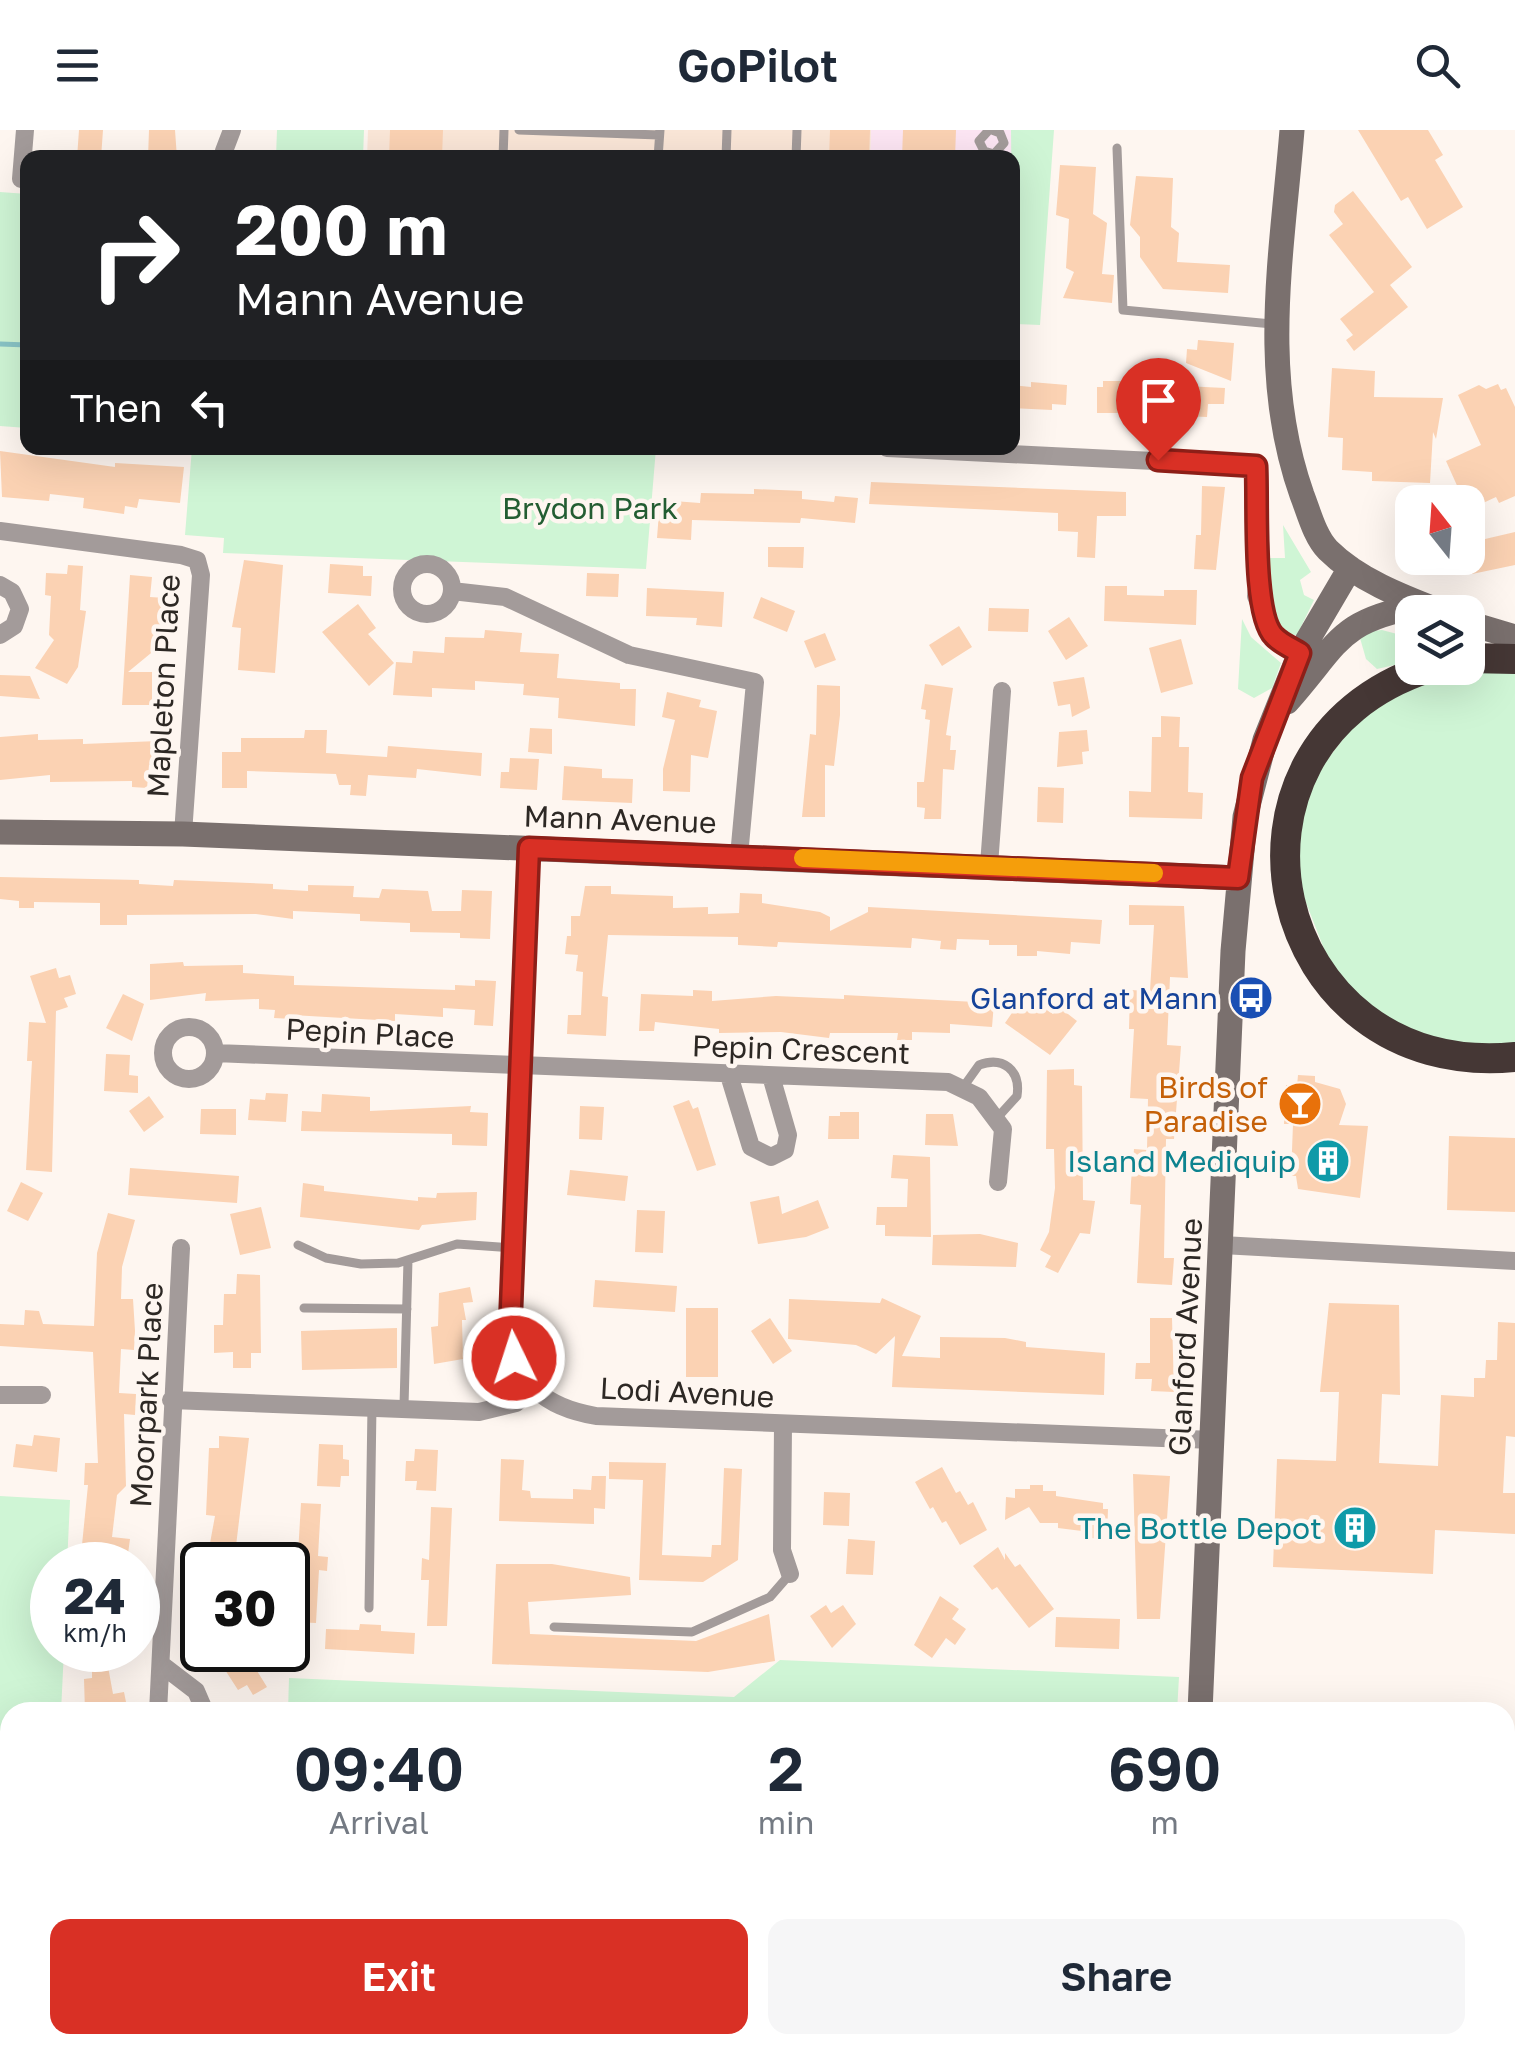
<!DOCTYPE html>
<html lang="en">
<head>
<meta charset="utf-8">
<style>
  :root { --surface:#fff; --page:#f6f6f7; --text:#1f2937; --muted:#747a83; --accent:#d93025 }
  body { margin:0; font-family:"Golos Text",sans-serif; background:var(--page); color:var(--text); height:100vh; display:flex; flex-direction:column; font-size:38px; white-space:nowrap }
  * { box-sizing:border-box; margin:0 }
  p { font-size:32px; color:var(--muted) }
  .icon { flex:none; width:55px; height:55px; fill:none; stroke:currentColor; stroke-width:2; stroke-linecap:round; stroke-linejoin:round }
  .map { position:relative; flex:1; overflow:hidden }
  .panel { position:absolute; left:0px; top:1572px; width:1515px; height:352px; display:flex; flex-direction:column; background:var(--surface); border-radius:30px 30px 0 0; box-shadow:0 10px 40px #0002 }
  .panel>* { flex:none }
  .guide { position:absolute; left:20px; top:20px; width:1000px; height:305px; border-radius:20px; box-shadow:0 10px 40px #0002; background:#202124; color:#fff; overflow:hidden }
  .needle { width:65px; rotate:343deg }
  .tools { position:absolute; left:1395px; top:355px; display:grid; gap:20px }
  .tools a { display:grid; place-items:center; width:90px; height:90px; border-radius:20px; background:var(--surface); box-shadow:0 10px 40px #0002; font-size:50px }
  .speed { position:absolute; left:30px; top:1412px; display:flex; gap:20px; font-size:50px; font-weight:700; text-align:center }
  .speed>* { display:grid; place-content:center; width:130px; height:130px; border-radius:50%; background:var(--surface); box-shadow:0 10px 40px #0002; line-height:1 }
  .speed small { font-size:25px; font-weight:400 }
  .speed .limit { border:5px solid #111; border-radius:15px; background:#fff; color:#111 }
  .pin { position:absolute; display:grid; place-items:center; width:85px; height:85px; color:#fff; margin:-102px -42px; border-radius:50% 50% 50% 0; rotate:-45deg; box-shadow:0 0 10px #0007 }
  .pin .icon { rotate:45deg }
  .me { position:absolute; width:110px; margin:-55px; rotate:356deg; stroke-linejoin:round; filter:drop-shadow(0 0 8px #0008) }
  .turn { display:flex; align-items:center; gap:35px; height:210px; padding:0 50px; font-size:45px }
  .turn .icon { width:130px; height:130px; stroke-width:2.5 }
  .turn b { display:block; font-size:70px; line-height:85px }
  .then { display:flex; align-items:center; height:95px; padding:0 50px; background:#0003; gap:20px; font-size:38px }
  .eta { display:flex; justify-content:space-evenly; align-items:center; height:170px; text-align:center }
  .eta b { font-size:60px; font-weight:600; line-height:70px }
  .primary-button { display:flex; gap:20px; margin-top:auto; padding:20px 50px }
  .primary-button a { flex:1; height:115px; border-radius:20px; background:var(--accent); color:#fff; font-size:40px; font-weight:600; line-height:115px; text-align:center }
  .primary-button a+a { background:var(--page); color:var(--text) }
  header { display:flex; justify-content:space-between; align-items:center; height:130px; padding:0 50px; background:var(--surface); font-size:45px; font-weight:600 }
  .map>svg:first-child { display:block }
</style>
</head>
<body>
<header><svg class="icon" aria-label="menu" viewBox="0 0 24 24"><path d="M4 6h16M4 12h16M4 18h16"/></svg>GoPilot<svg class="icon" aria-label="search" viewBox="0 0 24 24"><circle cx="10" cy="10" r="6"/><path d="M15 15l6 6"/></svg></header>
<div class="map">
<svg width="1515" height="1923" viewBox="0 0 1515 1923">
  <rect width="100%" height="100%" fill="#fef6f0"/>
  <path fill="#fde6f4" d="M871 0H1011L1013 23V34L1012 28H870Z"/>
  <path fill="#fbe7d8" d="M368 0H871L870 27 367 28Z"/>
  <path fill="#cff5d5" d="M277 0H364L363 27H276Z
    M1011 0H1054L1040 195 1013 194Z
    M0 62 27 64V298L0 296Z
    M192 318H656L646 439 223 423 224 408 185 405Z
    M1283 395 1311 442 1300 450 1304 465 1314 470 1297 505 1278 504 1262 474 1266 428H1285Z
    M1242 489 1251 507 1281 533 1272 558 1254 568 1238 559Z
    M1382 500 1412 508V531L1377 539 1366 529 1360 508 1365 502Z
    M1484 539 1515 542V917L1436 914 1376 888 1337 852 1294 742 1310 652 1360 587 1429 549Z
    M0 1366 70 1370 67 1435H52V1520H64L61 1582H10V1838L0 1869Z
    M780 1530 1179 1547 1177 1582H288L289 1548 734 1567Z"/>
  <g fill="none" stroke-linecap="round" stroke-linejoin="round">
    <path stroke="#89c4c6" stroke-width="5" d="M0 214 28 215
      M0 1810 10 1802"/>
    <path stroke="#89c4c6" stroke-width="30" d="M0 1814V1851"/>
  </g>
  <path fill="#fbd2b3" d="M79 0H103L101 28H77Z
    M149 0H175L177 28H148Z
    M390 0H443L442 28H389Z
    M830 0H870L869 28H829Z
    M903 0H956L955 28H902Z
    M1358 0H1428L1443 25 1435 30 1463 77 1427 99 1408 67 1401 71Z
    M1060 35 1096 37 1093 84 1107 93 1102 144 1114 145 1112 173 1063 168 1074 142 1066 138 1069 89 1056 85Z
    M1136 46 1173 48 1171 97 1179 103 1177 132 1230 135 1228 163 1163 159 1140 127V107L1130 95Z
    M1353 61 1412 137 1390 155 1408 177 1354 221 1346 210 1353 205 1340 189 1374 162 1329 105 1343 94 1334 82 1335 75Z
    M1198 210 1234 213 1231 251 1186 233 1187 219 1197 220Z
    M1332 238 1375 241 1374 267 1443 268 1436 309 1433 302 1430 353 1372 351V342L1342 340 1343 308 1328 307Z
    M1103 251H1129V257H1136V283H1097V257H1103Z
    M1031 252 1067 255 1066 275 1052 274V280L1012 278V255L1031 257Z
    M1498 254 1501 260 1506 258 1515 277V366L1499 373 1496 367 1468 380 1446 331 1481 315 1458 265 1479 255 1486 259Z
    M1184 256 1225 258 1224 274H1208L1207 287 1182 286Z
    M0 321 115 337V333L184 337 180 373 139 369 137 378 125 376 124 384 83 378 84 368 50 364 49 371 2 367Z
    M871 352 1126 362V386H1097L1095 428 1077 427 1078 402 1058 401V383L869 374Z
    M1202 356 1225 357 1216 440 1194 439 1196 405H1201Z
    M754 359 802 361V369L834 372 835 366 858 368 855 393 801 388 800 393 692 390 691 410 657 408 660 370 700 373 701 363 754 364Z
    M1515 402V435L1472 444 1468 413Z
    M768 417H804L803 438 768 437Z
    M244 430 283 435 275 543 238 540 241 498 232 497Z
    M330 434 363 436V446H372L371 466 328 463Z
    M68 435 83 436 80 480 86 481 78 537 67 554 35 538 54 510 49 505 51 466 45 465 46 443 67 444Z
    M587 443 619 444 618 467 586 466Z
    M130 445 152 447 150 467 165 468 162 514 128 542H152V575H122Z
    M1105 456H1127V465L1164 466V460H1197L1196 495 1104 491Z
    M647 458 724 462 722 497 696 495 697 488 646 486Z
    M761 467 795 481 787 502 753 488Z
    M358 474 376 498 368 504 394 533 369 556 322 502Z
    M989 478 1029 479 1028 502 988 501Z
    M1069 487 1088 516 1066 530 1048 501Z
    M959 496 972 517 942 536 929 515Z
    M485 500 522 503 520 522 559 524 557 548 620 553V559H636L635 596 558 588 559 568 523 565 524 554 475 551V560L432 558V567L393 565 396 532 412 533 413 521 444 523 445 507 484 508Z
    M825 503 836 530 815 538 804 511Z
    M1181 509 1193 554 1161 563 1149 518Z
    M0 545 30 546 40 569 0 566Z
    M1084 547 1090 578 1072 587 1070 574 1058 576 1053 552Z
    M925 554 953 558 946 605 951 606 950 620H956L954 640 943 639 941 689H924L925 678 917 677V652H924L930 590 925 589 926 580 921 579Z
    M817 555 840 556V585L834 636 825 635V687H802L810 604 816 605Z
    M667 562 701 570 699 577 717 581 708 628 691 625 690 662 663 661V639L675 590 662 587Z
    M1161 586 1180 587 1179 617H1189L1188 662 1203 663 1202 689 1129 687V661L1151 662 1152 607H1161Z
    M530 598 552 599V624L528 622Z
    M305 600H327L326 623 387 627 388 616 482 623 481 646 417 639 416 648 368 645 366 666 350 665 351 655H339L336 644 247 641V658H222V622H241V608H304Z
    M1087 600 1089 621 1082 622 1083 634 1057 637 1059 602Z
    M38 604V610L83 609V614L158 611 156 635H149L147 658 132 657V651L50 652V645L0 650V607Z
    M510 628 539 629 537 660 500 658 501 642H509Z
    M564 636 602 639V648L633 649 632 673 562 670Z
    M1038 657 1064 658 1063 693 1037 692Z
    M0 747 139 750V754L173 756 174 750 273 754V759L308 761V755L354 756 353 767 379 768 382 759 428 761 432 781H461L462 760 492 761 490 809 460 808V803L410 802V793L360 791V784L293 781V789L256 784 127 785V795H100V773L34 772V778H19V771L0 769Z
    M585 756H611V764L673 766V778L708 777V784L739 783 740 763 762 764V773L820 782 830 787V801L868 782V777L1102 790 1100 814 1071 812 1070 824 1037 821V826H1017V815H989V810L957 809 956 820 940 819 941 811 912 808 911 818 778 812 777 817 738 815V807L608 805 602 866 608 867 606 906 567 904 568 885H581L583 842 576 841 578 825 565 824 567 806H571V786H580Z
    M1129 775 1184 776 1188 848 1170 847 1167 915 1181 916 1174 1009H1166L1164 1128H1174L1172 1155 1137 1153 1141 1075 1130 1074 1131 1052 1134 1019 1147 1020 1148 969 1130 968 1134 899H1129L1130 860 1150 861 1154 795H1129Z
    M183 832 184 836 243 835V843L294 846V855L455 860V855L475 856V850L496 851 493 896 474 895 475 880 443 878V887L395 884V891L292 885V889L274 888 275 880 259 879V869L205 871 206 863 150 870V834Z
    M56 838 59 848 70 845 76 864 64 868 68 877 56 881 52 1042 26 1040 32 931H27L29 892 46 893 30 846Z
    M693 860 712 861V871L776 866 844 869V865L994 873 992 897 950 894V903L912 902V910H897L898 903H830L829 908 781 902 719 903V899L655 892 654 901H639L641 864 693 866Z
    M123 864 144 874 132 911 106 898Z
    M1025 864 1053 884 1059 877 1077 891 1050 925 1005 893Z
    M106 924 130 925 129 945 138 946V963L104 961Z
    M1074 939V955L1082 956 1083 1070 1095 1071 1090 1104 1080 1103 1058 1143 1045 1137 1051 1126 1040 1120 1049 1102 1055 1058 1054 1019H1046L1047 940Z
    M1298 945 1315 946V952L1340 959 1346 974 1339 995 1368 996 1360 1068 1298 1059 1296 1046H1291L1293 994H1284L1286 955 1297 956Z
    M266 963 288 964 286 992 248 990 250 969 265 970Z
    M322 964 370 967V981L471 976 470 982 488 983 487 1016 452 1015V1004L301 1001 302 981 321 982Z
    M149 966 164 987 144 1002 129 981Z
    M689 970 693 979 698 977 716 1035 697 1041 673 976Z
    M580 976 604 977 602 1010 579 1009Z
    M201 979H236V1005L200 1004Z
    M840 982H859V1009H828L829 986H840Z
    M926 984H953L958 1016 925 1015Z
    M1449 1006 1515 1008V1082L1447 1080Z
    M893 1025 930 1027 931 1107 885 1106V1095H876L877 1077H907L908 1049 891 1048Z
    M130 1038 239 1046 237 1073 128 1065Z
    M570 1040 628 1046 625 1071 567 1065Z
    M21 1052 43 1063 28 1091 7 1081Z
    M303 1053 324 1056V1061L418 1071V1067L436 1068 437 1063 477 1062 476 1090 422 1095 419 1100 300 1087Z
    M779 1066 782 1084 818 1070 829 1098 806 1107 758 1114 750 1072Z
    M261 1077 271 1118 240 1125 230 1084Z
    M637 1080 665 1081 663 1123 635 1122Z
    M108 1083 135 1090 122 1137 121 1169H133L135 1201 134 1220 121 1219 119 1263 136 1264 135 1285 124 1284 126 1356 117 1365 112 1407 130 1409 127 1431 118 1430V1435H100V1428L81 1425 88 1355H84L85 1333H98L93 1222 0 1216V1194L24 1195 25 1180 39 1181 43 1194 94 1196 97 1123Z
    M980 1104 1018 1113 1016 1137 932 1135 933 1105Z
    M237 1144 260 1145 261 1223H251V1238H233V1222L214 1223V1195H223L224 1164H236Z
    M595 1150 677 1156 675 1182 593 1177Z
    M470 1157 473 1172 463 1173 466 1190H462L463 1229 434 1234 431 1197 438 1196 439 1163Z
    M882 1168 921 1186 902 1226 940 1228V1207L1005 1208 1026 1212V1217L1105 1223 1104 1265 892 1257 895 1206 876 1224 856 1215 788 1209 789 1169 880 1173Z
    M1329 1173 1399 1175 1400 1265 1382 1264 1379 1333 1438 1336 1441 1265 1474 1267V1248H1485L1486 1230H1497L1498 1192 1515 1193V1307L1506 1306 1503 1363H1515V1404L1435 1400 1433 1444 1273 1437 1277 1329 1336 1331 1339 1262H1320Z
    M686 1178H718V1247H686Z
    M770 1188 792 1221 773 1234 751 1201Z
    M1150 1188H1172L1174 1262 1151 1261 1152 1249H1135L1136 1233H1150Z
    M397 1198V1238L302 1240 301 1201Z
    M34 1305 60 1308 57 1342 13 1337 16 1314 32 1316Z
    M219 1306 249 1308 236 1416H241L240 1435H206L215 1386 206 1385 209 1318H219Z
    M319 1314 343 1315V1329L349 1330V1346H341L340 1357 317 1356Z
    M415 1319 438 1320 436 1361 416 1360 417 1351H405L406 1331H414Z
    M501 1329 524 1330 522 1360 530 1361 531 1368 573 1369V1359L591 1360 592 1346H606L605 1379 594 1378V1394L499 1391Z
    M609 1332 666 1333 662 1425 711 1427 712 1415H721L724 1338 742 1339 738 1430 703 1452 639 1450 643 1350 609 1349Z
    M942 1337 956 1363 960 1361 968 1375 973 1372 987 1400 960 1415 946 1391 942 1393 933 1377 930 1379 915 1352Z
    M1133 1344 1170 1346 1160 1489H1137Z
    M1030 1355H1043V1361H1056V1366L1103 1373V1379H1108L1107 1409 1090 1408V1402L1058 1398V1393H1040L1029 1377 1005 1390 1006 1367 1015 1368V1359H1030Z
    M824 1362 850 1363 849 1396 823 1395Z
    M301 1373 321 1374 318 1426 328 1427 327 1441 319 1440 316 1493 294 1492Z
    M431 1377 452 1378 447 1496H427L429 1450H421L422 1428 429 1430Z
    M848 1409 875 1411 873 1445 846 1444Z
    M998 1417 1005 1430V1423L1015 1437 1020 1434 1054 1479 1029 1498 997 1457 992 1460 973 1436Z
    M496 1434H552L630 1447 631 1465 528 1472 530 1504 696 1511 769 1484 775 1531 708 1542 492 1534Z
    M940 1466 959 1479 952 1489 966 1499 955 1515 946 1508 932 1528 914 1515Z
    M826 1475 831 1483 843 1475 856 1494 832 1518 810 1486Z
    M1056 1487 1120 1489 1119 1519 1055 1517Z
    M360 1494 381 1495V1501L415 1503 414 1524 325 1519 326 1499 359 1500Z
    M92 1520H105L113 1564 124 1562 128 1582H85L84 1549 92 1548Z
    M239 1520H244L267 1557 253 1565 247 1555 238 1560 220 1532Z"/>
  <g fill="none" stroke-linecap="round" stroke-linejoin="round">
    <path stroke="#a39b9a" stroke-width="9" d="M519 0 659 5
      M989 0 979 11 984 21 994 24 1004 13 1000 3 992 0
      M1117 18 1123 180 1273 194
      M503 28 504 0
      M658 28 660 0
      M726 28 727 0
      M796 28 797 0
      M964 956 979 935C1003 926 1021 940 1017 966L997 988
      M298 1115 326 1128 361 1134 398 1133 457 1114 514 1118
      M304 1178 407 1179
      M404 1276 408 1130
      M369 1478 372 1276
      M554 1497 692 1502 770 1467 790 1444
      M802 1923V1915"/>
    <path stroke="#a39b9a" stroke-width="18" d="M224 21 232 0
      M21 49 25 0
      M887 318 1256 336 1261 430 1256 466 1272 505 1300 523
      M0 401 181 425 197 430 201 445 183 704
      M402 459a25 25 0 1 1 50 0a25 25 0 1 1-50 0Z
      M0 455 12 462 20 479 14 496 0 505
      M452 461 505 467 629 525 755 552 739 726
      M529 719 510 1202C519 1255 544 1277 596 1286L1213 1310
      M989 735 1002 561
      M163 923a26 26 0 1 1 52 0a26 26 0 1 1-52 0Z
      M215 923 948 952 979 967 1003 999 998 1052
      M729 945 751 1017 771 1027 785 1020 788 1005 771 946
      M1222 1115 1515 1131
      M0 1265H42
      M171 1270 479 1282 516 1273 532 1259
      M783 1294 782 1420 790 1444
      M162 1535 196 1561 205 1582
      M158 1582 181 1118
      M761 1915 789 1923
      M1306 1915 1441 1923
      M305 1923 313 1915
      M1464 1923 1503 1915"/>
    <path stroke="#7a706e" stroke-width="25" d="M1292 0C1282 124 1259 244 1302 365 1309 383 1315 407 1328 420 1358 450 1403 467 1442 482
      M1468 493 1515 507
      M1287 572C1341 511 1337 491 1423 475
      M0 702 183 704 1238 748
      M1200 1582 1233 821 1245 687 1265 610 1300 523 1350 438
      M1184 1923 1185 1915"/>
    <path stroke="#453735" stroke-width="30" d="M1468 528 1515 529
      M1428 538C1193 615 1266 951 1515 927"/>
  </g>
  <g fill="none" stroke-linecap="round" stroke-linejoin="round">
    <defs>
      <path id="route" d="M514 1228 510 1202 529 718 1238 748 1252 648 1300 523C1292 518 1280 513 1274 506 1252 484 1258 372 1256 336L1158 330"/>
    </defs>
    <use href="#route" stroke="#8d1f18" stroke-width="25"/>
    <use href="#route" stroke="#d93025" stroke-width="18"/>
    <path stroke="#f59e0b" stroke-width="18" d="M803 728 1154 743"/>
  </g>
  <defs>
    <symbol id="bus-disc" viewBox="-11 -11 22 22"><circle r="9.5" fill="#1a4fb4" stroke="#fef6f0"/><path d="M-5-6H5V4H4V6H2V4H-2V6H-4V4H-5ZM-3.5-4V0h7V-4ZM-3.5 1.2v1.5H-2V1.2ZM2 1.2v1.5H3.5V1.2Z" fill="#fff"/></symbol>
    <symbol id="bar-disc" viewBox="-11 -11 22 22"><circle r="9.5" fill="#e8710a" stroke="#fef6f0"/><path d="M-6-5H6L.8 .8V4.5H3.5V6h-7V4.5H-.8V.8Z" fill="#fff"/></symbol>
    <symbol id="building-disc" viewBox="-11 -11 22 22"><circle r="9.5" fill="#0f9aa8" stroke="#fef6f0"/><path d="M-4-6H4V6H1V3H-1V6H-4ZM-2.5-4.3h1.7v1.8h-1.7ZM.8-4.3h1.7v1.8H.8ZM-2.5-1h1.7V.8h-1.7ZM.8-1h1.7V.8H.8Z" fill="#fff"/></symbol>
  </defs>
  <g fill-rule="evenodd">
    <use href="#bus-disc" x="1226" y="843" width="50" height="50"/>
    <use href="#bar-disc" x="1275" y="949" width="50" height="50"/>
    <use href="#building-disc" x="1303" y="1006" width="50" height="50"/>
    <use href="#building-disc" x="1330" y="1373" width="50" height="50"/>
  </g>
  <g text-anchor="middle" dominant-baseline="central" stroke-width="9" stroke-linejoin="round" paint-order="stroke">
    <g font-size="30" fill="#235d32" stroke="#fef6f0">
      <text x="590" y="378">Brydon Park</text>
    </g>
    <g font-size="30" fill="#2d2824" stroke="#fef6f0">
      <text transform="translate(163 556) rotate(-87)">Mapleton Place</text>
      <text transform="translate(620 689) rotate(2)">Mann Avenue</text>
      <text transform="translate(370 903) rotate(3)">Pepin Place</text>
      <text transform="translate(801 919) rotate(2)">Pepin Crescent</text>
      <text transform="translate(1185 1207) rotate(-87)">Glanford Avenue</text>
      <text transform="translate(687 1262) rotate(3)">Lodi Avenue</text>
      <text transform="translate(146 1265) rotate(-87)">Moorpark Place</text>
    </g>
    <g font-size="30" fill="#164399" stroke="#fef6f0" text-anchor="end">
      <text x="1218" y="868">Glanford at Mann</text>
    </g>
    <g font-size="30" fill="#c56008" stroke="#fef6f0" text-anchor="end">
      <text x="1268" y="957">Birds of<tspan x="1268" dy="34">Paradise</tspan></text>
    </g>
    <g font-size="30" fill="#0d838f" stroke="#fef6f0" text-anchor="end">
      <text x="1296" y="1031">Island Mediquip</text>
      <text x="1322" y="1398">The Bottle Depot</text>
    </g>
  </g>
</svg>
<div class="tools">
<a><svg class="needle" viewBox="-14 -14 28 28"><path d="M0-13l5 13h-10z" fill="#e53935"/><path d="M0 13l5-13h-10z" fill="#747a83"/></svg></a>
<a><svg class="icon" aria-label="layers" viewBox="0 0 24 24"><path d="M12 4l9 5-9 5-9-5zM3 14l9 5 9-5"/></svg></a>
</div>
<div class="speed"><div>24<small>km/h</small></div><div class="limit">30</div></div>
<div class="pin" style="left:1158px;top:330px;background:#d93025"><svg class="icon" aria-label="arrive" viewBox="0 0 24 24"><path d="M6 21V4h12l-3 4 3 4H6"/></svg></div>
<svg class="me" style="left:514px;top:1228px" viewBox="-20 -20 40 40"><circle r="17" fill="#d93025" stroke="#fff" stroke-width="3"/><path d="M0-11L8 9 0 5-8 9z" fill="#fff"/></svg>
<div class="guide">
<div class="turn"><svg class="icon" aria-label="right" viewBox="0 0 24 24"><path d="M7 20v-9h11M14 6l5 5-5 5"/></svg><div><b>200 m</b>Mann Avenue</div></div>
<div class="then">Then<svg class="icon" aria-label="left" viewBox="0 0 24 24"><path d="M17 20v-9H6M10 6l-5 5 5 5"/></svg></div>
</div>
<section class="panel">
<div class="eta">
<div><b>09:40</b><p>Arrival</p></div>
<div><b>2</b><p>min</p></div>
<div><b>690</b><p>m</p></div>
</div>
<div class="primary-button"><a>Exit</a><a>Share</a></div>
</section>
</div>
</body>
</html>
